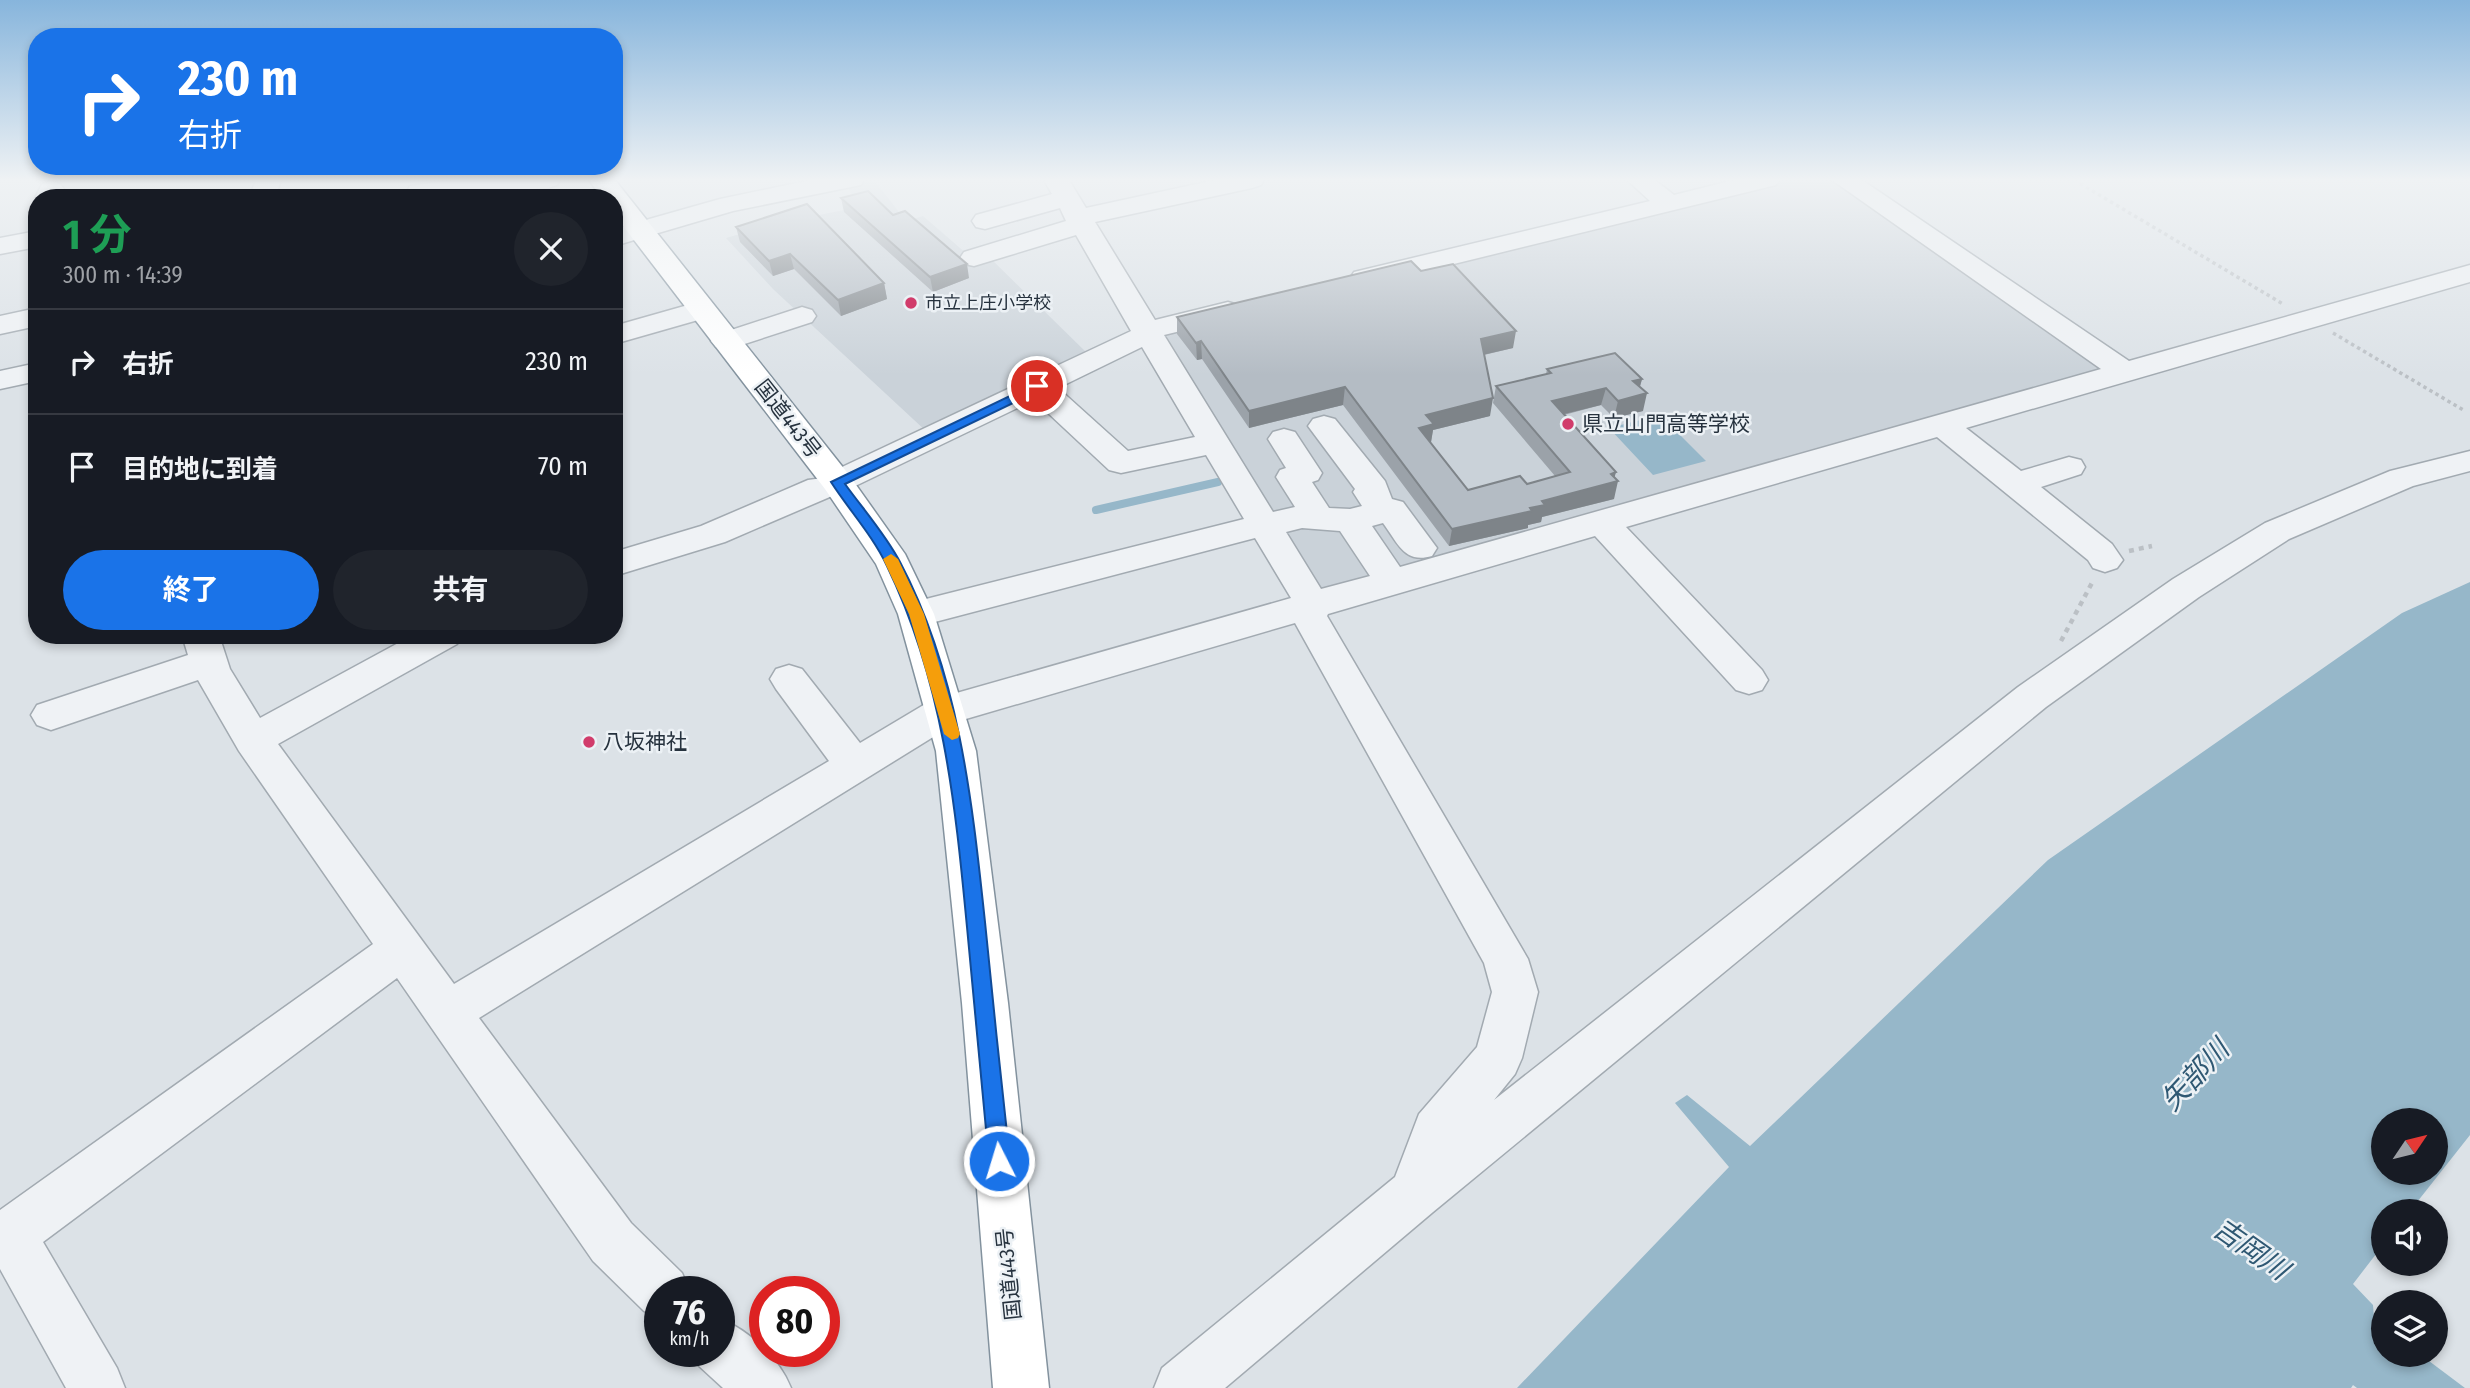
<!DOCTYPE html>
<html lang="ja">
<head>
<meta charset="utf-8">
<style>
  :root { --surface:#171b24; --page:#20242c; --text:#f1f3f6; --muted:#9ea1a6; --line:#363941; --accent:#1a73e8 }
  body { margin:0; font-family:"Fira Sans Condensed","Noto Sans JP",sans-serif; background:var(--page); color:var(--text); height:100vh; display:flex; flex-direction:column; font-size:26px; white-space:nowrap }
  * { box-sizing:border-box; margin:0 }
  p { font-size:23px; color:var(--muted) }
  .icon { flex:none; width:38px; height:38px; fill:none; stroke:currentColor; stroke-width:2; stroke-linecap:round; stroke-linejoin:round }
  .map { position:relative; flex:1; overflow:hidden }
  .details { position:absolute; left:28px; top:189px; width:595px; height:455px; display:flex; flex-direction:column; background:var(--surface); border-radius:28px; box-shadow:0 4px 10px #0003 }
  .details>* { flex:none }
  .top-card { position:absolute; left:28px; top:28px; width:595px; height:147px; border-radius:28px; box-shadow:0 4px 10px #0003; background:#1a73e8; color:#fff; overflow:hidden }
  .needle { width:46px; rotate:55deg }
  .controls { position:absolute; left:2371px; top:1108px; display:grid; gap:14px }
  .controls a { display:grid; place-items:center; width:77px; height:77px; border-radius:50%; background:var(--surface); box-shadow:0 4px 10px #0003; font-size:35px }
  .speed { position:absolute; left:644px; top:1276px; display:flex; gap:14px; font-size:35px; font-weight:700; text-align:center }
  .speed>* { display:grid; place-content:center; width:91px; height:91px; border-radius:50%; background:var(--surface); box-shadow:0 4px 10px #0003; line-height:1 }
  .speed small { font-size:18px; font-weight:400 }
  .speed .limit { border:10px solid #d22; background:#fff; color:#111 }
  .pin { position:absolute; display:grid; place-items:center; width:60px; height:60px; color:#fff; margin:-30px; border:4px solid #fff; border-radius:50%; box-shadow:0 2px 7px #0007 }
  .me { position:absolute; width:77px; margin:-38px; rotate:355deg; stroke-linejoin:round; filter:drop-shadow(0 0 5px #0008) }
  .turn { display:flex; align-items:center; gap:24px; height:147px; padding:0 35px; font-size:32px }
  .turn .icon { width:91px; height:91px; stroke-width:2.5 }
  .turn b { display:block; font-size:49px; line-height:60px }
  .round { display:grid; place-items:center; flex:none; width:74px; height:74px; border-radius:37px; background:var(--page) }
  .overview { display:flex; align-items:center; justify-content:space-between; height:119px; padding:0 35px }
  h1 { font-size:42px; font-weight:700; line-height:52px; color:#1e9e55 }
  .action { display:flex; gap:14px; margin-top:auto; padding:14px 35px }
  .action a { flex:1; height:80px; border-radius:42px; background:var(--accent); color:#fff; font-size:28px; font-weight:700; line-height:80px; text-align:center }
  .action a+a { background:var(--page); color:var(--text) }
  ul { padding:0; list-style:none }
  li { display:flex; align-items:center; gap:21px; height:105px; padding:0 35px; border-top:2px solid var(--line) }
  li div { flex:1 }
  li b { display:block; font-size:26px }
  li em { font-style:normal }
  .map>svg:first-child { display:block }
</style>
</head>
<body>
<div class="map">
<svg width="2470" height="1388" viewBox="0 0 2470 1388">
  <rect width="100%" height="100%" fill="#dce2e7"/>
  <path fill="#cad2d9" d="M874 180 906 221 923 216 975 261 989 257 1088 354 927 432 773 289 726 238 774 224 859 207 846 184Z
    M1781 180H1840L2117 370 1323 599 1153 332Z"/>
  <path fill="#96b7c9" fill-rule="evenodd" d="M1660 415 1706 461 1653 475 1609 428Z
    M2470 582V1135L2410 1211H2384L2383 1245 2353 1284 2373 1305 2374 1318 2383 1326 2384 1354 2421 1355 2465 1388H2357L2353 1385 2351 1388H1517L1729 1167 1675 1103 1687 1095 1750 1146 2048 860 2402 613ZM2436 1120V1172H2384V1120Z"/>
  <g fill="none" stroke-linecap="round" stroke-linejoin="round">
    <path stroke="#96b7c9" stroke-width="8" d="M1096 510 1218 482"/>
    <defs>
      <path id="minor" d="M256 180H281L275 198H249Z
        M453 180H560L557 185 548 188 403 198 410 186Z
        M811 180H864L861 185 733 211 614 246V229L720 199Z
        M1044 180H1069L1086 208 1215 180H1264L1261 185 1252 188 1095 222 1155 320 1228 302 1238 305 1242 311 1238 317 1164 335 1273 512 1295 507 1276 477 1280 470 1286 468 1268 439 1273 432 1284 429 1295 432 1322 473 1318 480 1312 482 1329 508 1350 509 1362 506 1353 492 1355 489 1308 426 1313 419 1324 416 1335 419 1385 481 1392 499 1403 502 1437 548 1432 556C1404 564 1398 543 1383 523L1372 526 1400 567 2101 369 1832 180H1862L2129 361 2470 265V282L1966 428 2021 471 2069 457 2081 460 2085 467 2081 474 2041 487 2112 544 2123 560 2117 568 2105 572 2093 568 2088 560 1937 437 1626 527 1762 670 1768 680 1762 690 1749 694 1736 690 1595 536 1328 614 1327 616 1528 959 1538 992 1522 1058 1515 1074 1494 1100 2018 687 2173 579 2265 523 2390 471 2470 451V471L2413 486 2289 539 2199 597 2046 707 1433 1212 1225 1388H1154L1162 1368 1395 1177 1419 1114 1477 1047 1492 992 1484 963 1295 623 959 721 479 1018 631 1223 682 1273 690 1292H660V1318L644 1311 593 1261 397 978 43 1242 117 1368 125 1388H66L0 1269V1210L373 944 239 751 198 680 51 730 37 725 31 715 37 705 188 655 182 635H219L230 669 260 718 413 635H462L457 644 278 744 454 984 829 761 776 689 770 679 776 669 789 665 802 669 860 743 932 700 1291 598 1255 538 931 623 918 619 913 610 918 601 1244 519 1206 455 1121 473 1109 470 1034 400 849 489 834 492 832 496 725 542 614 576V552L701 526 808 480 823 478 825 475 1131 331 1076 235 974 266 964 264 960 258 964 252 1066 221 1060 208 985 229 976 227 972 221 976 215 1052 194ZM1142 347 1195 437 1128 451 1058 388ZM1302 528 1340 531 1370 576 1321 589 1286 532Z
        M1627 180H1655L1674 195 1734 180H1779L1776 185 1364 286 1354 284 1350 278 1354 272 1650 201Z
        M51 181 60 184 64 189 61 198H37V200L35 198 42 184Z
        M37 231V247L0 254V238Z
        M702 301 712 304 716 310 712 316 614 344V326Z
        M802 307 812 310 816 316 812 322 726 350 716 347 711 341 716 335Z
        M37 308V326L0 334V316Z
        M37 363V381L0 389V371Z
        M719 1318C750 1331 779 1358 791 1388H723L699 1366 693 1351H719Z"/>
      <path id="highway" d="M589 180H615L849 475 905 554 934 614 976 751 1008 1003 1049 1388H993L962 1003 936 751 898 614 876 564 825 489 614 214V198H602Z"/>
    </defs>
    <use href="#minor" stroke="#a2aab1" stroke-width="3"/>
    <use href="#highway" stroke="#83929e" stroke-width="3"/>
    <path stroke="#bbc0c5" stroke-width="3.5" stroke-dasharray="3.5 3.5" stroke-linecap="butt" d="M2074 180 2283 304
      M2333 333 2465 411"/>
    <path stroke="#bbc0c5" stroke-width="4.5" stroke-dasharray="5 5" stroke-linecap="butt" d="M2129 551 2152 546
      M2061 641 2093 581"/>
    <use href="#minor" fill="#eff2f5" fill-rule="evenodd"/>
    <use href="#highway" fill="#fff" fill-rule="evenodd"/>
  </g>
  <path fill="#9ba2a9" d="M841 198 893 215 969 278 933 292 844 212Z
    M736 227 884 283 887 299 841 316 794 269 773 276 740 242Z
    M1421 271 1513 348 1484 355 1490 416 1433 430 1431 442H1430L1468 490 1527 484 1555 476 1493 403 1496 386 1546 374 1547 369 1642 379 1640 387 1643 411 1614 418 1601 405 1564 415 1615 477 1614 499 1542 517 1541 522 1528 525V528L1449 546 1343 405 1249 428 1202 359 1197 360 1177 334V317Z"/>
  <path fill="#7e8489" d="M790 254 794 269 773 276 769 261Z
    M967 264 969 278 933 292 930 277Z
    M884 283 887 299 841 316 838 300Z
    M1516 331 1513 348 1478 356 1481 339Z
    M1201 341 1202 359 1197 360 1196 343Z
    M1642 379 1637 396 1647 393 1643 411 1614 418 1618 401 1633 381Z
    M1345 387 1343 405 1249 428V411Z
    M1606 388 1601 405 1548 418 1552 401Z
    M1493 398 1490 416 1433 430 1431 442 1416 446 1419 428 1426 415Z
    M1616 472 1613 483 1618 481 1614 499 1542 517 1541 522 1528 525V528L1449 546 1452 529 1530 508 1542 501Z"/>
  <path fill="#b4bcc4" stroke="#7e8489" stroke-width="2" d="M868 191 893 215 905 211 967 264 930 277 841 198Z
    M807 204 884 283 838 300 790 254 769 261 736 227Z
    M1411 261 1421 271 1453 264 1516 331 1481 339 1493 398 1426 415 1434 424 1419 428 1468 490 1520 476 1527 484 1570 472 1496 386 1551 373 1547 369 1615 353 1642 379 1633 381 1647 393 1618 401 1606 388 1552 401 1616 472 1611 474 1618 481 1542 501 1545 505 1530 508 1532 511 1452 529 1345 387 1249 411 1201 341 1196 343 1177 317Z"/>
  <linearGradient id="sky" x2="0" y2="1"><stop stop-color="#87b5dc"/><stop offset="0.48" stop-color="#eff2f4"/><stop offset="1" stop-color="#eff2f4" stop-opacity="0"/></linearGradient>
  <rect width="2470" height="375" fill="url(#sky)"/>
  <path fill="#1a73e8" stroke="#114b97" stroke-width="2" d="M1037 383 1044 386 1042 389 845 484C863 509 886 535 900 562 959 674 972 800 985 922 993 1002 1001 1081 1010 1161L1006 1168 999 1171 992 1168 989 1161C981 1083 974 1005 967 927 955 801 943 682 887 566 873 536 849 510 831 482Z"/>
  <path fill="#f59e0b" d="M891 554 898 559 924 614 960 734 958 738 952 740 944 734 909 614 883 559Z"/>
  <g fill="#d13c6b" stroke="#ecf1f5" stroke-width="2.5">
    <circle cx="911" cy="303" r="7"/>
    <circle cx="1568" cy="424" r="7"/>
    <circle cx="589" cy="742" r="7"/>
  </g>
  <g text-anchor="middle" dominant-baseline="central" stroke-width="5" stroke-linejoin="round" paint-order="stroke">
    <g font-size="18" fill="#26323e" stroke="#ecf1f5" text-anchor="start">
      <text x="925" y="303">市立上庄小学校</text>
    </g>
    <g font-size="21" fill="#26323e" stroke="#ecf1f5">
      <text transform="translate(788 419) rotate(52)">国道443号</text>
      <text transform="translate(1009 1274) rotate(-96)">国道443号</text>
    </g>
    <g font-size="21" fill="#26323e" stroke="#ecf1f5" text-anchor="start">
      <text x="1582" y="424">県立山門高等学校</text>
      <text x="603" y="742">八坂神社</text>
    </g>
    <g font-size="28" font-style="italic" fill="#2f5873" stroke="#ecf1f5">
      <text transform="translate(2195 1075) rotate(-47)">矢部川</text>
      <text transform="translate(2251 1249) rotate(35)">吉岡川</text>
    </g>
  </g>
</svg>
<div class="controls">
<a><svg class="needle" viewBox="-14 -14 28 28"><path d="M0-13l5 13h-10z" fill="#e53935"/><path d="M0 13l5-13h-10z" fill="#9ea1a6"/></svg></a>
<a><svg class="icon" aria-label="sound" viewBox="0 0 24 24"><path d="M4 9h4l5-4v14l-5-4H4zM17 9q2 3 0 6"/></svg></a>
<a><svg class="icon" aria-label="layers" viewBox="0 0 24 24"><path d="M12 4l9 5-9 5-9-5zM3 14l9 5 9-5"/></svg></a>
</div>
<div class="speed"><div>76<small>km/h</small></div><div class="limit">80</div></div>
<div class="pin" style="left:1037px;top:386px;background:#d93025"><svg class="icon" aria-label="arrive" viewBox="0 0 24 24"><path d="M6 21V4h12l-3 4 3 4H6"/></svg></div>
<svg class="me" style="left:999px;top:1161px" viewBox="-20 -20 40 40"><circle r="17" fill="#1a73e8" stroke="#fff" stroke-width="3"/><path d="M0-11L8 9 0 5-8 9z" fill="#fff"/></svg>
<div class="top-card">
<div class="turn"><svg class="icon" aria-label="right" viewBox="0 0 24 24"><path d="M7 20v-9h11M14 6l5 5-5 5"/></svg><div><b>230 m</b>右折</div></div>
</div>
<section class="details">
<div class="overview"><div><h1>1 分</h1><p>300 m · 14:39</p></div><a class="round"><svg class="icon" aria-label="close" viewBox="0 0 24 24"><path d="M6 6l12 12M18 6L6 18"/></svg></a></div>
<ul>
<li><svg class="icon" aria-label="right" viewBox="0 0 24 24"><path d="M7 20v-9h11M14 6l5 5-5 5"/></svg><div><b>右折</b></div><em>230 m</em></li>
<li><svg class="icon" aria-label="arrive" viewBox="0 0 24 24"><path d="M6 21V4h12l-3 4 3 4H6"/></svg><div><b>目的地に到着</b></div><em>70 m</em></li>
</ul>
<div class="action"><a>終了</a><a>共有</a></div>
</section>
</div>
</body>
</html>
